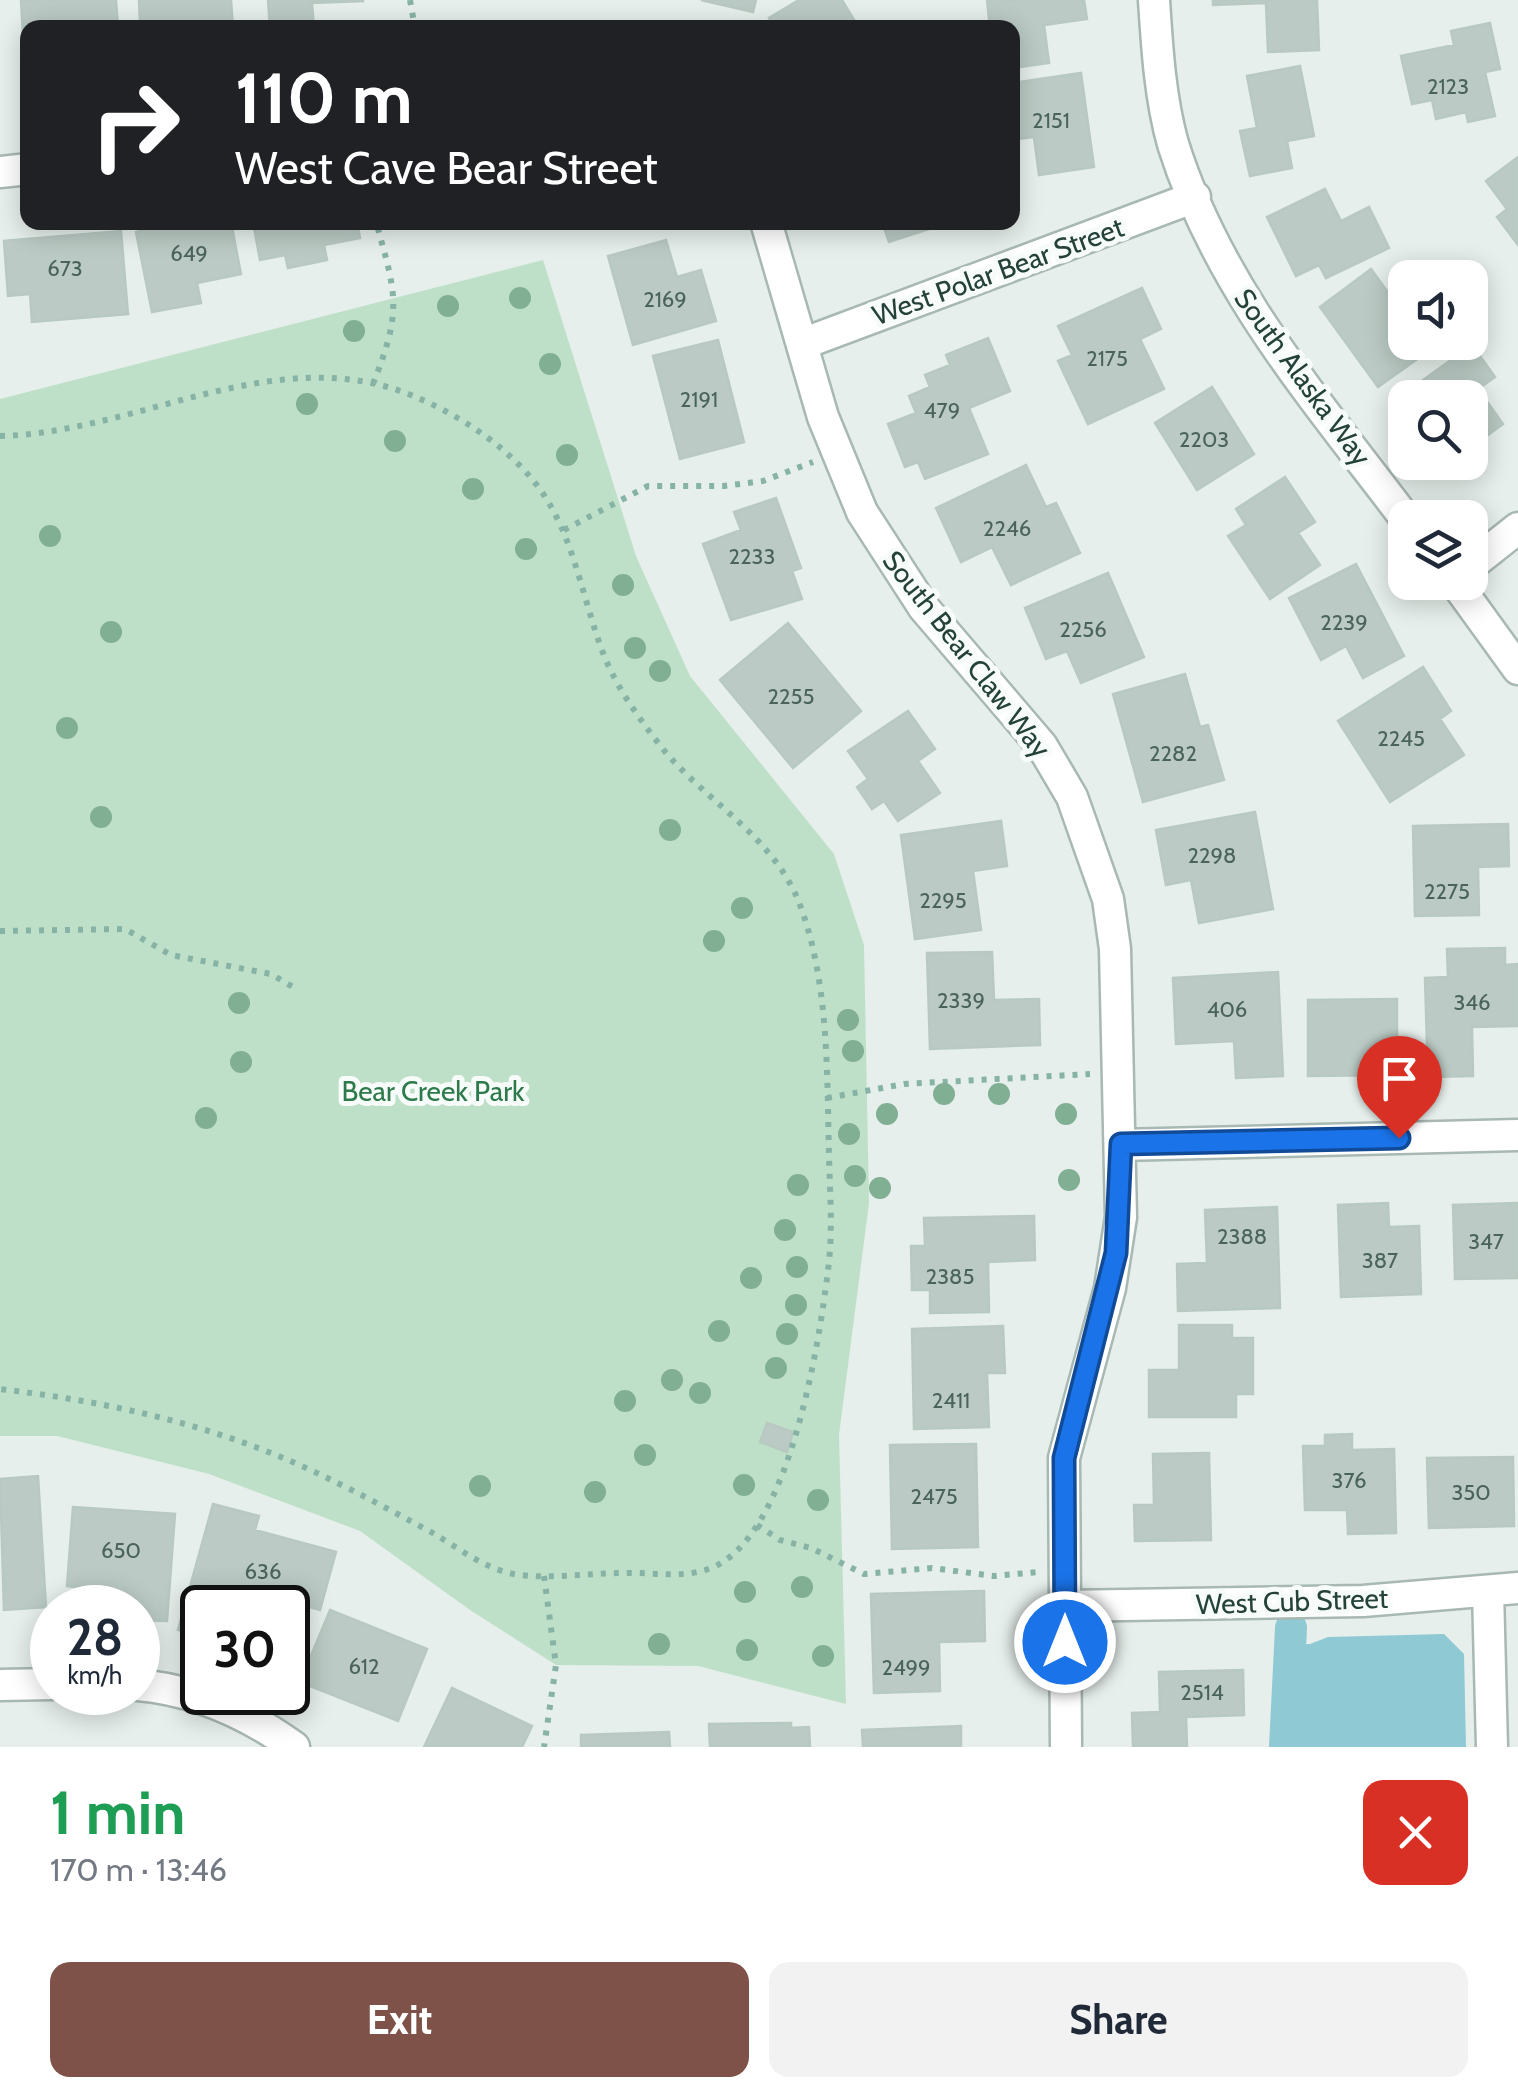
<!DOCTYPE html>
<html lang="en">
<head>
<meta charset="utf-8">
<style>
  :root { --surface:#fff; --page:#f2f2f3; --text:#1f2937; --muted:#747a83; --accent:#7f5249 }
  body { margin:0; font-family:Cabin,sans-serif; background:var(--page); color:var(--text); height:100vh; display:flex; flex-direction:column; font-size:38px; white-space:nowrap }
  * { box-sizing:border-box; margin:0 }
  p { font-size:32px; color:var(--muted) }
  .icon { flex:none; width:55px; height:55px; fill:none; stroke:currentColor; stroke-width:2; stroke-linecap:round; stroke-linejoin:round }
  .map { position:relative; height:1747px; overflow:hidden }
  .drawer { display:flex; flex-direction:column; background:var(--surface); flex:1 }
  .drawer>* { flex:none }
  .top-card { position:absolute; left:20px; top:20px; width:1000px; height:210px; border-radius:20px; box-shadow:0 5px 25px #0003; background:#202124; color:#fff; overflow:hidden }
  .controls { position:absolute; left:1388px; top:260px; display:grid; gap:20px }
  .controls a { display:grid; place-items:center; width:100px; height:100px; border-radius:20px; background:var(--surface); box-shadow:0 5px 25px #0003; font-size:50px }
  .speed { position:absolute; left:30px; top:1585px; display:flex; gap:20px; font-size:50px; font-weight:700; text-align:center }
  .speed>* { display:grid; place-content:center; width:130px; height:130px; border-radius:50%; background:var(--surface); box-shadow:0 5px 25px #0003; line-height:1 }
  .speed small { font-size:25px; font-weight:400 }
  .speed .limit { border:5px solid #111; border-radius:15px; background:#fff; color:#111 }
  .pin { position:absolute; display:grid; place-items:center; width:85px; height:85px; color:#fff; margin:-102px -42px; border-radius:50% 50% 50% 0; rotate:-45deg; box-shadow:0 0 10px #0007 }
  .pin .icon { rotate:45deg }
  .me { position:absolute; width:110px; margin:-55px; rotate:0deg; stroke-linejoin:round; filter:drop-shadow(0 0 8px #0008) }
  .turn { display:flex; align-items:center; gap:35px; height:210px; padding:0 50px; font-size:45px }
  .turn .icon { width:130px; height:130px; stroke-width:2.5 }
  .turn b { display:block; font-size:70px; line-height:85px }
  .round { display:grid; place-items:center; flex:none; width:105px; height:105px; border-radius:20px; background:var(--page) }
  .head { display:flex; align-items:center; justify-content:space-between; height:170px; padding:0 50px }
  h1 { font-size:60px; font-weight:800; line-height:75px; color:#1e9e55 }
  .cta { display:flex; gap:20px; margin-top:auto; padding:20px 50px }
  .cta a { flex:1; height:115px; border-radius:20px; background:var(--accent); color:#fff; font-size:40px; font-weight:800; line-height:115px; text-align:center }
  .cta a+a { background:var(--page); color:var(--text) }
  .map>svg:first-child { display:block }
</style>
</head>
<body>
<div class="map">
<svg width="1518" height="1747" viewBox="0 0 1518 1747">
  <rect width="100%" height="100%" fill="#e6efeb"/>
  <path fill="#bfe0c8" d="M543 260 636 556 690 676 834 854 864 945 869 1203 839 1435 846 1704 698 1666 556 1665 470 1610 360 1531 209 1474 57 1436H0V399Z"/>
  <path fill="#8ec9d4" d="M1444 1634 1464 1654 1466 1747H1279L1277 1645 1310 1644 1328 1637Z"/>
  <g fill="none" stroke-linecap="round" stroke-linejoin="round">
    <path stroke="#8ec9d4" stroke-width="32" d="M1285 1747 1291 1628"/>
  </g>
  <path fill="#bbcac4" stroke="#b8c9c2" stroke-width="2.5" d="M21 0H116L118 28H28L26 90Z
    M139 0H231L233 28H178V21L140 23Z
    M268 0H363V1L312 3 314 28H270Z
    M701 0H756L753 12Z
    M799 0H842L859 28H775L769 18Z
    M987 0H1084L1087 19 1044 25 1049 63 1012 68V28H990Z
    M1213 0H1317L1319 50 1268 52 1266 3 1213 5Z
    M1490 23 1500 69 1485 72 1495 116 1468 122 1466 112 1436 119 1432 100 1412 104 1401 56 1454 45 1451 31Z
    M1300 66 1314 136 1287 141 1292 168 1250 176 1240 131 1257 128 1247 76Z
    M1081 73 1094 167 1039 175 1034 137 1017 139 1012 83Z
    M1518 157V245L1497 217 1507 209 1486 181Z
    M1325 189 1341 221 1369 207 1389 248 1326 278 1319 265 1296 276 1267 217Z
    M169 222H231L241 274 197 283 201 303 152 312 136 232Z
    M253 222H357L360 238 324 245 327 260 288 268 285 255 260 260Z
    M882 222H947V223L889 242Z
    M121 231 128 314 32 322 30 294 8 296 4 241Z
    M666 240 677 277 701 270 716 321 633 345 608 256Z
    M1371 269 1405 316V342H1424L1430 350 1378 387 1320 307Z
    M1142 288 1161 329 1140 339 1164 389 1088 424 1058 361 1072 355 1058 326Z
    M988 338 1010 391 969 408 988 454 925 479 918 462 905 467 888 424 916 413 909 396 930 387 925 375 950 365 946 355Z
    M718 340 744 442 680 459 653 356Z
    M1472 345 1495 377 1478 389 1503 424 1470 448V398H1405V415L1395 400Z
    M1212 387 1254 454 1197 490 1155 423Z
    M1026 465 1046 507 1056 503 1080 553 1011 585 992 547 961 562 936 508Z
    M1285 477 1315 522 1298 533 1320 565 1270 599 1228 536 1246 525 1236 509Z
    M776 498 801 568 792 571 802 599 731 620 703 544 741 530 734 512Z
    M1356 564 1404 656 1363 678 1346 646 1321 660 1289 598Z
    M1108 573 1144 657 1081 683 1067 651 1046 659 1025 608Z
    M788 623 861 711 793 768 720 680Z
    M1423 667 1451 711 1440 719 1464 755 1390 802 1338 721Z
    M1185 674 1200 727 1208 725 1224 780 1143 802 1113 694Z
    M908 711 935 749 918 761 940 793 898 821 884 801 872 809 857 787 868 779 848 751Z
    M1255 812 1273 909 1199 923 1191 880 1166 885 1156 830Z
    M1001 821 1007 866 973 871 981 930 915 939 901 835Z
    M1508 824 1509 866 1478 867 1479 915 1415 916 1413 826Z
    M1505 948V965L1518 964V1026L1472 1027 1473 1076 1428 1077 1425 978 1448 977 1447 949Z
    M992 952 994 1000 1039 999 1040 1045 930 1049 927 953Z
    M1278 972 1283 1076 1236 1078 1234 1041 1176 1044 1173 978Z
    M1397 999V1075L1308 1076V1000Z
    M1388 1203 1389 1227 1419 1226 1421 1294 1341 1297 1338 1205Z
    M1518 1203V1278L1455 1279 1453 1205Z
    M1277 1207 1280 1308 1178 1311 1177 1264 1207 1263 1205 1210Z
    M1034 1216 1035 1260 988 1262 989 1312 930 1313V1290H912L911 1246H925L924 1218Z
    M1179 1325H1232V1338H1253V1394H1236V1417H1149V1370H1179Z
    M1003 1326 1005 1373H987L989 1427 914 1429 912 1329Z
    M767 1423 793 1432 787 1452 760 1442Z
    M1352 1434V1450L1394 1449 1396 1533 1348 1534 1347 1510H1305L1303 1446H1325V1435Z
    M976 1444 978 1547 892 1549 890 1445Z
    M1209 1453 1211 1540 1135 1541 1134 1505H1154L1153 1454Z
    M1513 1457 1514 1526 1429 1528 1427 1458Z
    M38 1476 46 1607 4 1610 0 1479Z
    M213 1504 259 1516 255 1530 336 1552 320 1610 243 1589 238 1608H202V1637L178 1630Z
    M73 1507 175 1514 167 1621 138 1620V1608H110L111 1590 67 1586Z
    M984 1591 985 1641 939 1642 940 1691 874 1693 871 1594Z
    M330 1610 427 1649 398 1721 300 1682Z
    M1243 1670 1244 1715 1186 1717 1187 1747H1133L1132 1713 1160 1712 1159 1672Z
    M452 1688 532 1726 522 1747H424Z
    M791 1723V1728L809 1727 810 1747H710L709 1724Z
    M961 1726V1747H863L862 1730Z
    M669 1732 670 1747H581V1735Z"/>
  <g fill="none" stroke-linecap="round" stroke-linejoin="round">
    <defs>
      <path id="street" d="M1154 0C1157 47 1160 98 1173 144 1218 288 1316 400 1405 518
        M0 172 28 169
        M766 222 823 417 862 512 924 608 1042 746 1072 797 1108 899 1115 949 1121 1217 1110 1288 1064 1458 1066 1747
        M802 344 1195 197
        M1470 566 1518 528
        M1455 582 1518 669
        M1121 1145 1518 1135
        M1488 1591 1492 1747
        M1065 1606 1363 1601 1518 1588
        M0 1685 52 1684
        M138 1685C195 1690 247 1713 294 1747"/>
    </defs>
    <use href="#street" stroke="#a8b8b2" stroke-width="35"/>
    <path stroke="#86b3a5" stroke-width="6" stroke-dasharray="5 8" stroke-linecap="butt" d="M410 0 415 28
      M373 384C402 311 397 296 376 222
      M0 436C138 433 275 340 411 395 460 415 511 448 542 492 576 542 583 603 605 658 618 689 638 717 659 744 702 800 774 835 800 905 829 983 827 1073 829 1156 830 1194 833 1233 828 1270 819 1345 789 1538 711 1568 683 1579 653 1572 623 1573 590 1573 555 1579 521 1575 488 1572 459 1548 431 1532 379 1504 326 1475 271 1453 183 1418 93 1400 0 1389
      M564 530 648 486H724L763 481 813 462
      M0 931 125 929 171 955 271 974 298 990
      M827 1098 904 1084 1090 1074
      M757 1525 780 1540 811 1548 864 1574 932 1568 994 1576 1038 1572
      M544 1576 556 1665 544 1747"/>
    <use href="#street" stroke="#fff" stroke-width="30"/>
  </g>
  <g fill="#80af93">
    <circle cx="520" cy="298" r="11"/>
    <circle cx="448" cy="306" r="11"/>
    <circle cx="354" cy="331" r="11"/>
    <circle cx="550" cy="364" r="11"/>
    <circle cx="307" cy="404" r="11"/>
    <circle cx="395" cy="441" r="11"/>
    <circle cx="567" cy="455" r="11"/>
    <circle cx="473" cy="489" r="11"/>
    <circle cx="50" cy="536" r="11"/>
    <circle cx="526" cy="549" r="11"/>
    <circle cx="623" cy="585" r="11"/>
    <circle cx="111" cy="632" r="11"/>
    <circle cx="635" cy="648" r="11"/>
    <circle cx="660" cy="671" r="11"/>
    <circle cx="67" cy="728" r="11"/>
    <circle cx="101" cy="817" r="11"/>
    <circle cx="670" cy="830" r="11"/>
    <circle cx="742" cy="908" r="11"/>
    <circle cx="714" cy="941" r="11"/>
    <circle cx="239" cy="1003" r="11"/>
    <circle cx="848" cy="1020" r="11"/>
    <circle cx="853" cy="1051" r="11"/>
    <circle cx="241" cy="1062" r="11"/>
    <circle cx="944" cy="1094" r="11"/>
    <circle cx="999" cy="1094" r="11"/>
    <circle cx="887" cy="1114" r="11"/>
    <circle cx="1066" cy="1114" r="11"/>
    <circle cx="206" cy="1118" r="11"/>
    <circle cx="849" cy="1134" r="11"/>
    <circle cx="855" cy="1176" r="11"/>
    <circle cx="1069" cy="1180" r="11"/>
    <circle cx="798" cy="1185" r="11"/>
    <circle cx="880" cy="1188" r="11"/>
    <circle cx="785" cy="1230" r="11"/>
    <circle cx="797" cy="1267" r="11"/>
    <circle cx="751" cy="1278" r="11"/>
    <circle cx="796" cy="1305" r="11"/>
    <circle cx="719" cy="1331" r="11"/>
    <circle cx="787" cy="1334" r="11"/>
    <circle cx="776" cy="1368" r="11"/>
    <circle cx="672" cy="1380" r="11"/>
    <circle cx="700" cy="1393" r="11"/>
    <circle cx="625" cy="1401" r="11"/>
    <circle cx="645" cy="1455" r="11"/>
    <circle cx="744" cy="1485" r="11"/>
    <circle cx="480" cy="1486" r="11"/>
    <circle cx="595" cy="1492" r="11"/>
    <circle cx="818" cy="1500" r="11"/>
    <circle cx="802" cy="1587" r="11"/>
    <circle cx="745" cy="1592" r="11"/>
    <circle cx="659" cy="1644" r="11"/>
    <circle cx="747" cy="1650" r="11"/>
    <circle cx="823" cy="1656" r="11"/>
  </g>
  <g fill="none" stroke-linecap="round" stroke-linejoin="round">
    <defs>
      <path id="route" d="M1065 1642 1064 1458 1116 1253 1121 1144 1399 1138"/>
    </defs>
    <use href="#route" stroke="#114b97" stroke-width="25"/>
    <use href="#route" stroke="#1a73e8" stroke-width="18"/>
  </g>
  <g text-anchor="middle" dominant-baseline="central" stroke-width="10" stroke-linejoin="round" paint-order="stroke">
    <g font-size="22" fill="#4a645c">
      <text x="1448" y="86">2123</text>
      <text x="1051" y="120">2151</text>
      <text x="189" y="253">649</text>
      <text x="65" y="268">673</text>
      <text x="665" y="299">2169</text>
      <text x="1107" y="358">2175</text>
      <text x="699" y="399">2191</text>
      <text x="942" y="410">479</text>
      <text x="1204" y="439">2203</text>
      <text x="1007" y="528">2246</text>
      <text x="752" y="556">2233</text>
      <text x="1344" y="622">2239</text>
      <text x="1083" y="629">2256</text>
      <text x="791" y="696">2255</text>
      <text x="1401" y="738">2245</text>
      <text x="1173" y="753">2282</text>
      <text x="1212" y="855">2298</text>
      <text x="1447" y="891">2275</text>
      <text x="943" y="900">2295</text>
      <text x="961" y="1000">2339</text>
      <text x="1472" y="1002">346</text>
      <text x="1227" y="1009">406</text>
      <text x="1242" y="1236">2388</text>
      <text x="1486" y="1241">347</text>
      <text x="1380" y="1260">387</text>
      <text x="950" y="1276">2385</text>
      <text x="951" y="1400">2411</text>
      <text x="1349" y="1480">376</text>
      <text x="1471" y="1492">350</text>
      <text x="934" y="1496">2475</text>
      <text x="121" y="1550">650</text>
      <text x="263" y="1571">636</text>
      <text x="364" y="1666">612</text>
      <text x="906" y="1667">2499</text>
      <text x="1202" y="1692">2514</text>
    </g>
    <g font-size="28" fill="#24423a" stroke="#f7fbf9">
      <text transform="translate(998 271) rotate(-20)">West Polar Bear Street</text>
      <text transform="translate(1303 377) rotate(54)">South Alaska Way</text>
      <text transform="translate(967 654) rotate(52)">South Bear Claw Way</text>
      <text transform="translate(1292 1601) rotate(-2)">West Cub Street</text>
    </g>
    <g font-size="28" fill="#2d7a4b" stroke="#f7fbf9">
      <text x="433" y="1091">Bear Creek Park</text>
    </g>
  </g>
</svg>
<div class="controls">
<a><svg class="icon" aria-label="sound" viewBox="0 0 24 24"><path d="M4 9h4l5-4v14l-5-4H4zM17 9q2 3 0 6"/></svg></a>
<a><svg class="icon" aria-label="search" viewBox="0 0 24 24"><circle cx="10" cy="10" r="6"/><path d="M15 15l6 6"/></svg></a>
<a><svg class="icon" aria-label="layers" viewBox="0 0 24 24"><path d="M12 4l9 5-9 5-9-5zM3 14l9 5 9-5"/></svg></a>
</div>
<div class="speed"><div>28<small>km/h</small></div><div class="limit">30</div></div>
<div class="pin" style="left:1399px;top:1138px;background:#d93025"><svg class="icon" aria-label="arrive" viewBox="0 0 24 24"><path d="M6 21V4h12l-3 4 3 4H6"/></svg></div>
<svg class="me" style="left:1065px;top:1642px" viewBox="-20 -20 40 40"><circle r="17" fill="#1a73e8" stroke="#fff" stroke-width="3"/><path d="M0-11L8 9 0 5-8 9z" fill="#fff"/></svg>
<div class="top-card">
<div class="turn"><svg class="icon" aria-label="right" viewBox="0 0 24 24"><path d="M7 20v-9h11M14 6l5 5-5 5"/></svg><div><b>110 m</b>West Cave Bear Street</div></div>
</div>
</div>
<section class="drawer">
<div class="head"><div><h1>1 min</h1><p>170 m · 13:46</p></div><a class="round" style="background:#d93025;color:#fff"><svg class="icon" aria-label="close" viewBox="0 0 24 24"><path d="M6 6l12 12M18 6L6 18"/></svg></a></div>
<div class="cta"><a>Exit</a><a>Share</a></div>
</section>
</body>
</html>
